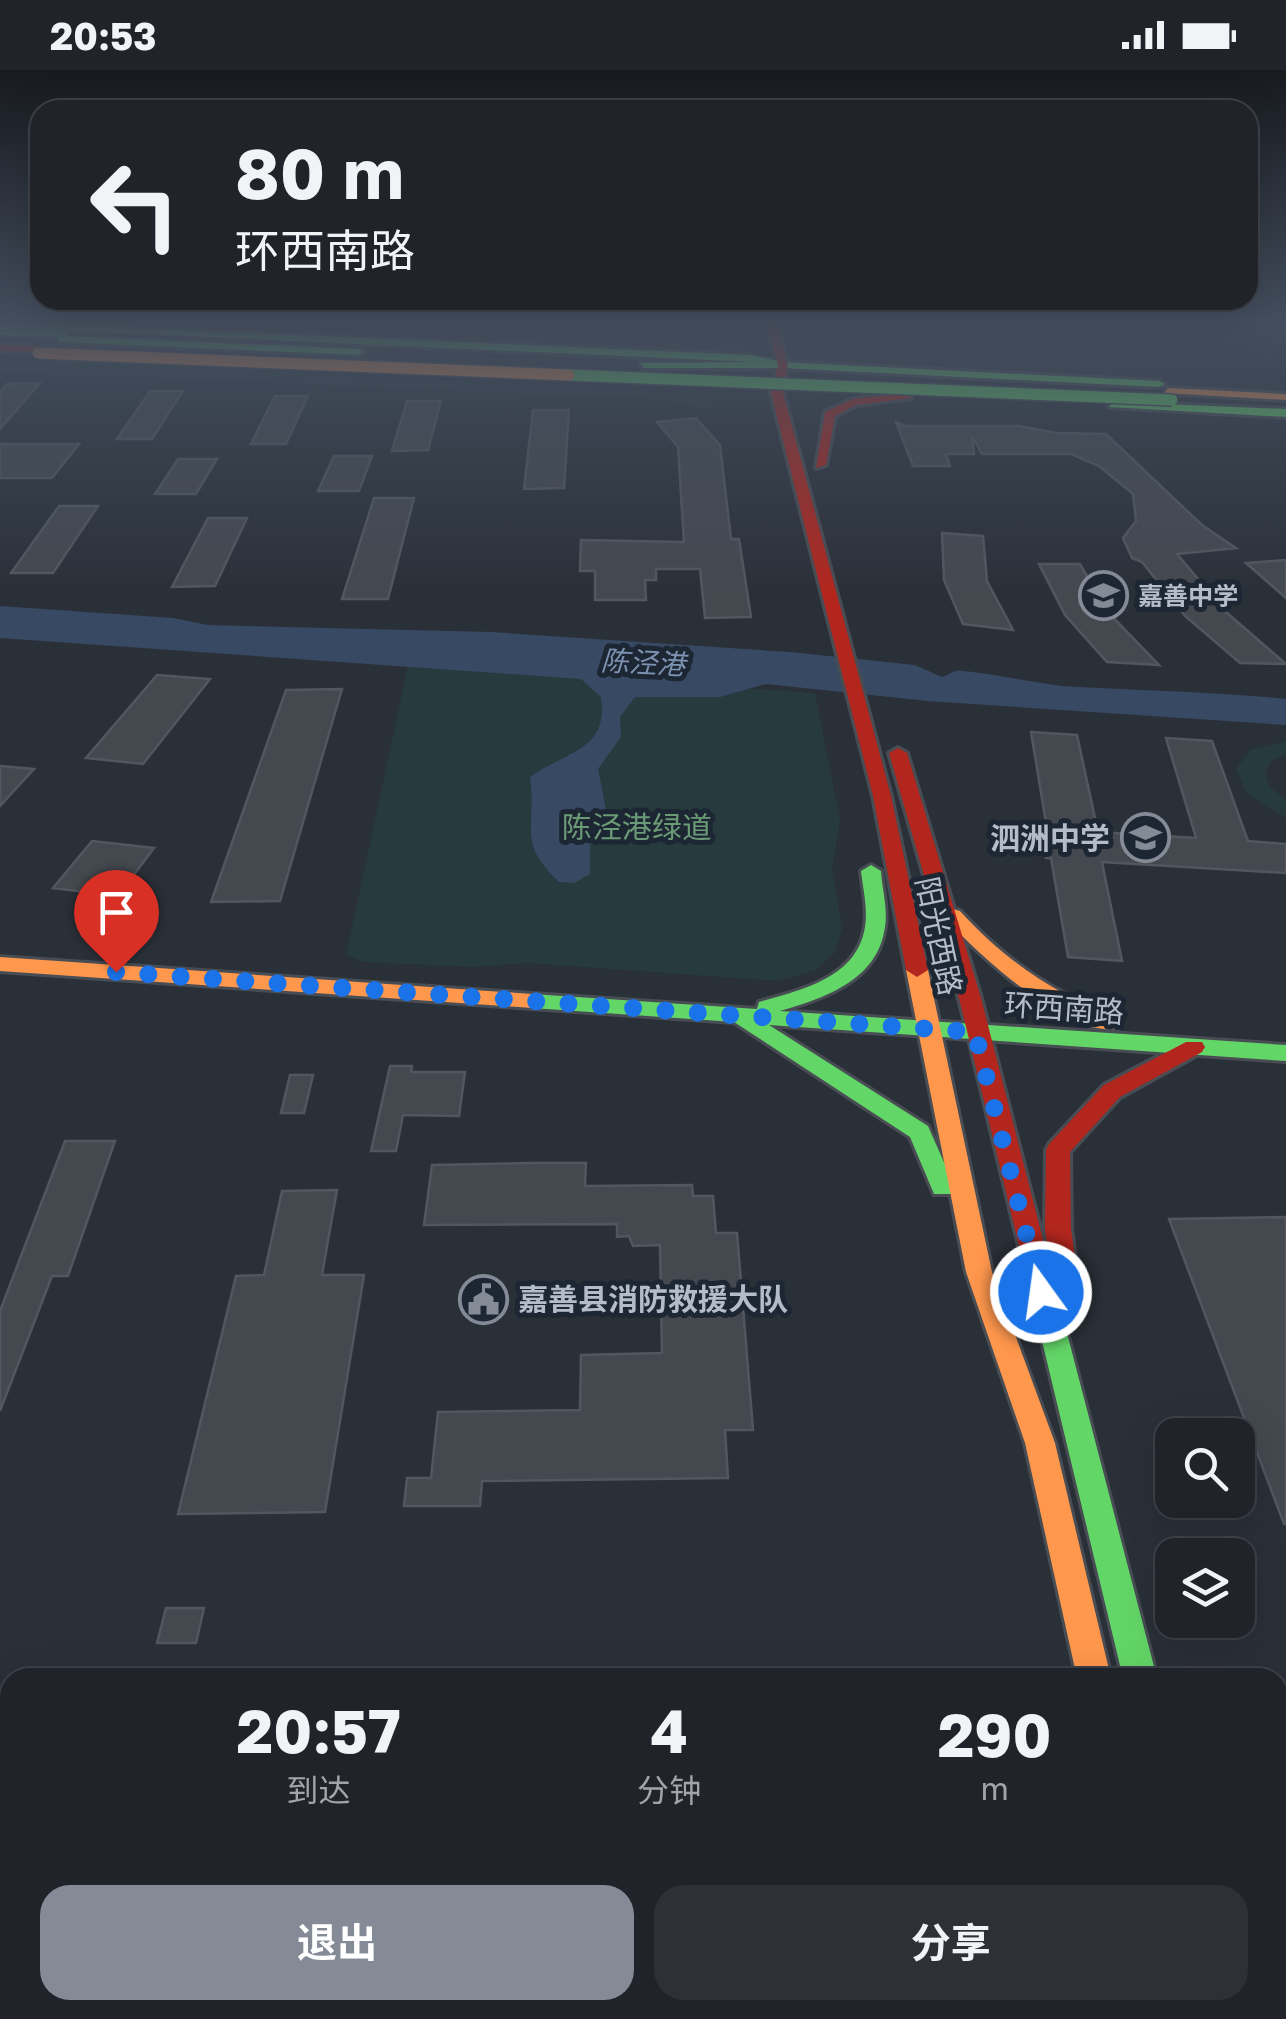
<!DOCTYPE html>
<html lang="zh">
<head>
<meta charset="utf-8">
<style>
  :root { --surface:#20242a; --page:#2d3036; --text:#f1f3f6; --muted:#a2a4a8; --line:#3d4147; --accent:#848b96 }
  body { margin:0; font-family:"Golos Text","Noto Sans SC",sans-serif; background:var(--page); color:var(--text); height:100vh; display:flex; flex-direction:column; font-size:38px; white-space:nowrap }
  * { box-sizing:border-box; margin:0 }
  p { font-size:32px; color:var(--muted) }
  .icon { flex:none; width:55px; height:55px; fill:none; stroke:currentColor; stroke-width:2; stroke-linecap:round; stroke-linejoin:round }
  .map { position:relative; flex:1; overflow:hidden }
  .drawer { position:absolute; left:0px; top:1598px; width:1288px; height:352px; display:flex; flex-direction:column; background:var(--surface); border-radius:30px 30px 0 0; box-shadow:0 10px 40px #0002,0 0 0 2px var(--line) }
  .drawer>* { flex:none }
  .banner { position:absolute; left:30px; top:30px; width:1228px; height:210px; border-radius:30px; box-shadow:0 10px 40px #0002,0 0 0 2px var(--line); background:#20242a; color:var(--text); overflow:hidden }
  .fabs { position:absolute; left:1155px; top:1348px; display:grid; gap:20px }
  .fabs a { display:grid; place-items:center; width:100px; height:100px; border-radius:20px; background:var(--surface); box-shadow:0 10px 40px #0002,0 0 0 2px var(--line); font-size:50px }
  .pin { position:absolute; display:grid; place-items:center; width:85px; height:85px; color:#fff; margin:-102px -42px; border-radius:50% 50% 50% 0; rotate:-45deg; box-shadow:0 0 10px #0007 }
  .pin .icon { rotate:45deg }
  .me { position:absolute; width:110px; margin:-55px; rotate:346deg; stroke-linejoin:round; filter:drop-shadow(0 0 8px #0008) }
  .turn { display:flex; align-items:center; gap:35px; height:210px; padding:0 40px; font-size:45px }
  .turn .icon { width:130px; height:130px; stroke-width:2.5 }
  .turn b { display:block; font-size:70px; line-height:85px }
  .eta { display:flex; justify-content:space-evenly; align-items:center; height:170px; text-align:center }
  .eta b { font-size:60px; font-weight:700; line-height:70px }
  .action { display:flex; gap:20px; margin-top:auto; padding:20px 40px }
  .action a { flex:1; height:115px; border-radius:30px; background:var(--accent); color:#fff; font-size:40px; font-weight:700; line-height:115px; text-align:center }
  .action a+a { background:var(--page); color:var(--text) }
  .status { display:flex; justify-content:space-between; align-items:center; height:70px; padding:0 50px; background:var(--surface); direction:ltr }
  .status svg { height:28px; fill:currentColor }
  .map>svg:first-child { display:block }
</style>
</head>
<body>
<div class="status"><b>20:53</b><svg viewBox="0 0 49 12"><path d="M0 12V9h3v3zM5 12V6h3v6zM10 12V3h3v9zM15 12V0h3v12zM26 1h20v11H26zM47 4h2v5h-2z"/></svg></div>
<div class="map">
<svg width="1286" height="1949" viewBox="0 0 1286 1949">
  <rect width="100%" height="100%" fill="#2a3038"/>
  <path fill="#31303e" d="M631 251H752L756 280 622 273Z"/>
  <path fill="#273a3e" d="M0 286 715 326 707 340 668 330 0 301Z
    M408 595 815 623 840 750 832 799 842 859 835 882 816 900 778 911 527 893 474 897 363 892 346 885Z
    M1286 671V685L1271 691 1265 703 1270 717 1286 730V748L1247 724 1236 699 1250 680Z"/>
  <path fill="#384963" d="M0 536 173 548 208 555 491 562 790 582 915 595 942 607C947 606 951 602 956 601 963 599 1045 614 1062 616 1137 621 1211 621 1286 629V655L928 631 766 614 720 627H635L620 647 621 667 598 699 607 744 590 766V804L574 813 559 812C516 770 537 761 530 707 566 681 609 681 601 627L581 609 0 568Z"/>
  <path fill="#444950" stroke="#52575f" stroke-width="2.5" d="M40 313 0 359V321L7 314Z
    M150 321H183L152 369H117Z
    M275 326H308L286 374H251Z
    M407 331H441L428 380 392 381Z
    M533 340H569L564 418 524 419Z
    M696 348 720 375 731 469H739L751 547 705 548 700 499H656V510H645L646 530H595V501H580L581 470 684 472 678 377 657 352Z
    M896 352 905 356H1019L1056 363 1106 364 1202 455 1236 478 1177 484 1226 542 1286 594 1240 593 1185 546 1142 492 1132 488 1123 468 1136 451 1133 424 1099 396 1071 384H982L972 366 974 384H946L950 396H913Z
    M0 374H79L52 408H0Z
    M334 386H372L359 421H318Z
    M178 389H217L196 424H155Z
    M374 428H414L388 529H342Z
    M59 436H98L53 503H11Z
    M208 448H247L215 516 172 517Z
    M942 463 983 466 987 511 1013 560 963 554 944 510Z
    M1286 490V528L1246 493Z
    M1039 494H1080L1108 542 1159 595 1107 592 1065 545Z
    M157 605 210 609 143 694 86 688Z
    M342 619 280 831 211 832 286 620Z
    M1031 662 1077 665 1098 762 1196 768 1166 668 1212 671 1248 771 1286 774V803L1102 792 1122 891 1068 887 1051 788H1046L1041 758 1047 759Z
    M0 696 34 699 0 736Z
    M92 771 154 778 118 826 53 818Z
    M390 996H412L411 1002H465L459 1046 403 1045 396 1081H371Z
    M290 1005H313L304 1043H281Z
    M65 1071H115L68 1206H52L0 1341V1241Z
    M531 1093H586L585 1116 692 1115 693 1126H713L716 1163H737L753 1360H725L728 1408 482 1411 480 1436H404L407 1408H431L438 1342 580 1340 581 1285 662 1283 660 1175 633 1176 629 1166 617 1167V1154L424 1155 432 1095Z
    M337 1120 322 1205H364L325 1442 178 1444 236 1206 264 1205 282 1121Z
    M1286 1147V1454H1284L1169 1149Z
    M166 1538H204L196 1573H157Z"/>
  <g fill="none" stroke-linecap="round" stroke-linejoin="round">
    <defs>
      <path id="fast" d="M51 254 752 285 783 292 1159 311 1165 314 1159 317 783 298H644L640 293 754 292 51 260H46L66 262V266L359 279 364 282 359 285 60 272 56 267 0 265V257Z
        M1113 332 1286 339V347L1109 337Z
        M871 795 881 801C882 819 888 838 885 857 878 910 825 928 780 941L1286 975V991L769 955 928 1056 955 1117 952 1124H934L910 1067 734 952 532 938 521 931 532 924 757 939 759 932C801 920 857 908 865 857 868 839 863 819 861 801Z
        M1043 1210 1052 1213 1056 1221 1157 1608H1123L1030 1221 1034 1213Z
        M1155 1940H1193L1196 1949H1156Z
        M1209 1940H1247L1251 1949H1211Z"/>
      <path id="slow" d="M1168 318 1286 324V330L1164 323Z
        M953 839 960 841C1006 891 1055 925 1119 948L1122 953 1119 958C1072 971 975 882 946 849L943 845 946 841Z
        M0 887 532 924 543 931 532 938 0 901Z
        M917 893 928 900 992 1202 1055 1373 1111 1608H1077L1025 1373 966 1202 906 900Z"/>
      <path id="jam" d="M766 251H776L788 295 783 323 891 726 928 900 917 907 906 900 873 726 771 323 778 295Z
        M0 275 95 278 100 281 95 284 0 281Z
        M907 323 911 328 856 335 835 346 826 395 816 398 825 342 853 329Z
        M898 678 907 683 981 928 1050 1197 1045 1159 1046 1080 1049 1074 1104 1015 1186 972H1202L1205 977 1202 982 1120 1027 1070 1082 1071 1159 1080 1224 1076 1232 1067 1235 1058 1232 1054 1225 1043 1232 1034 1229 1030 1221 959 928 889 683Z"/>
    </defs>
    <use href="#fast" stroke="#484c53" stroke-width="6"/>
    <use href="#slow" stroke="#484c53" stroke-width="6"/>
    <use href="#jam" stroke="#484c53" stroke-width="6"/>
    <use href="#fast" fill="#63d668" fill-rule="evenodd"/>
    <use href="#slow" fill="#ff974d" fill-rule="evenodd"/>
    <use href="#jam" fill="#b3261e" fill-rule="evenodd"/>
    <defs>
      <path id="fast-bridge" d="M569 305 1172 330"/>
      <path id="slow-bridge" d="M38 283 569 305"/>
    </defs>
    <use href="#fast-bridge" stroke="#474c53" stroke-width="14" stroke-linecap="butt"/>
    <use href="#slow-bridge" stroke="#474c53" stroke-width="14" stroke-linecap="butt"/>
    <use href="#fast-bridge" stroke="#63d668" stroke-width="11"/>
    <use href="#slow-bridge" stroke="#ff974d" stroke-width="11"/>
  </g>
  <linearGradient id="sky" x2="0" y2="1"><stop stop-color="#171a1f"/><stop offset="0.48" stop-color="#444e5e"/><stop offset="1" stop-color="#444e5e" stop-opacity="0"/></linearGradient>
  <rect width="1286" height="524" fill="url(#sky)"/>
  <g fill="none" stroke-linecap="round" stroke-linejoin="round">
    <path stroke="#1a73e8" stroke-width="18" stroke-dasharray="0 32.4" d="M116 902 975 962 1041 1222"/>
  </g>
  <defs>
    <symbol id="school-ring" viewBox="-11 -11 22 22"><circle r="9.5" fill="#1d2633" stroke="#848b96" stroke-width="1.5"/><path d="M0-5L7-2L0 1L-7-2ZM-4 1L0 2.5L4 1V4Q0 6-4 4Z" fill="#848b96"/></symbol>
    <symbol id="civic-ring" viewBox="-11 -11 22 22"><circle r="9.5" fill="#1d2633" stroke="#848b96" stroke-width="1.5"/><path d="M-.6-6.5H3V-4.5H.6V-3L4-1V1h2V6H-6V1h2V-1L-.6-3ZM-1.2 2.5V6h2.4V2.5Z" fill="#848b96"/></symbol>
  </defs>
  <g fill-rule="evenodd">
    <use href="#school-ring" x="1076" y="498" width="55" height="55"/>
    <use href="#school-ring" x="1118" y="740" width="55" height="55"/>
    <use href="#civic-ring" x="456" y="1202" width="55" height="55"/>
  </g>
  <g text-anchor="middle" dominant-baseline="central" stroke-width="10" stroke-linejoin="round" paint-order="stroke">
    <g font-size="25" font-weight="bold" fill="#b4bcc9" stroke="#1d2633" text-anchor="start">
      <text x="1138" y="525">嘉善中学</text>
    </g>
    <g font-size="28" font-style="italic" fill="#7c92b1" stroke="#1d2633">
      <text transform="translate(643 592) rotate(3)">陈泾港</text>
    </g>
    <g font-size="30" fill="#6b9a76" stroke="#1d2633">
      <text x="637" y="757">陈泾港绿道</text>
    </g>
    <g font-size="30" font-weight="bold" fill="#b4bcc9" stroke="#1d2633" text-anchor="end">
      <text x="1110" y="768">泗洲中学</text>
      <text x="518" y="1229" text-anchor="start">嘉善县消防救援大队</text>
    </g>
    <g font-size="30" fill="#b4bcc9" stroke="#1d2633">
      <text transform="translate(939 866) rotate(78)">阳光西路</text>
      <text transform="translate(1064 938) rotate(4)">环西南路</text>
    </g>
  </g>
</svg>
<div class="fabs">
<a><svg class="icon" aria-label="search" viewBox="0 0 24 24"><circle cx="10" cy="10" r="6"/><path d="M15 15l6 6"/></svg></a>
<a><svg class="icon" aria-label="layers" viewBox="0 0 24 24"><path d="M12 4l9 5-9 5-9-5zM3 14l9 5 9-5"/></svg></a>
</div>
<div class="pin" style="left:116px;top:902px;background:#d93025"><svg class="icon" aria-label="arrive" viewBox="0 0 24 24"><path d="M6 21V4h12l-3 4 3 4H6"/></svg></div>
<svg class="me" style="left:1041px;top:1222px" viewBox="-20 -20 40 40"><circle r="17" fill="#1a73e8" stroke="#fff" stroke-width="3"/><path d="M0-11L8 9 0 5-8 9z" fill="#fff"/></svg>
<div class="banner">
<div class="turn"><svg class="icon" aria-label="left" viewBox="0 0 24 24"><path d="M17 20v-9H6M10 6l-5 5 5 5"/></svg><div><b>80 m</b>环西南路</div></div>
</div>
<section class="drawer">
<div class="eta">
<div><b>20:57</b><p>到达</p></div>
<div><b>4</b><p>分钟</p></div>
<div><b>290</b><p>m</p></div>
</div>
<div class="action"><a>退出</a><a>分享</a></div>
</section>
</div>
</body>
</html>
